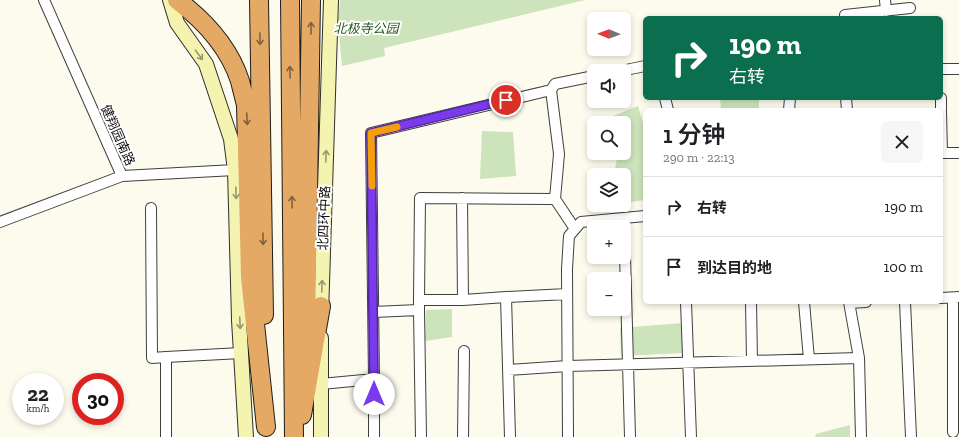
<!DOCTYPE html>
<html lang="zh">
<head>
<meta charset="utf-8">
<style>
  :root { --surface:#fff; --page:#f6f6f6; --text:#202124; --muted:#757577; --line:#e0e0e0 }
  body { margin:0; font-family:"Zilla Slab","Noto Sans SC",serif; background:var(--page); color:var(--text); height:100vh; display:flex; flex-direction:column; font-size:15px; white-space:nowrap }
  * { box-sizing:border-box; margin:0 }
  p { font-size:13px; color:var(--muted) }
  .icon { flex:none; width:22px; height:22px; fill:none; stroke:currentColor; stroke-width:2; stroke-linecap:round; stroke-linejoin:round }
  .map { position:relative; flex:1; overflow:hidden }
  .sheet { position:absolute; left:643px; top:108px; width:300px; height:196px; display:flex; flex-direction:column; background:var(--surface); border-radius:6px; box-shadow:0 2px 6px #0003 }
  .sheet>* { flex:none }
  .top-card { position:absolute; left:643px; top:16px; width:300px; height:84px; border-radius:6px; box-shadow:0 2px 6px #0003; background:#0b6e4f; color:#fff; overflow:hidden }
  .needle { width:26px; rotate:271deg }
  .controls { position:absolute; left:587px; top:12px; display:grid; gap:8px }
  .controls a { display:grid; place-items:center; width:44px; height:44px; border-radius:6px; background:var(--surface); box-shadow:0 2px 6px #0003; font-size:20px }
  .speed { position:absolute; left:12px; top:373px; display:flex; gap:8px; font-size:20px; font-weight:700; text-align:center }
  .speed>* { display:grid; place-content:center; width:52px; height:52px; border-radius:50%; background:var(--surface); box-shadow:0 2px 6px #0003; line-height:1 }
  .speed small { font-size:10px; font-weight:400 }
  .speed .limit { border:6px solid #d22; background:#fff; color:#111 }
  .pin { position:absolute; display:grid; place-items:center; width:34px; height:34px; color:#fff; margin:-17px; border:2px solid #fff; border-radius:50%; box-shadow:0 1px 4px #0007 }
  .me { position:absolute; width:44px; margin:-22px; rotate:0deg; stroke-linejoin:round; filter:drop-shadow(0 0 3px #0008) }
  .turn { display:flex; align-items:center; gap:14px; height:84px; padding:0 20px; font-size:18px }
  .turn .icon { width:52px; height:52px; stroke-width:2.5 }
  .turn b { display:block; font-size:28px; line-height:34px }
  .round { display:grid; place-items:center; flex:none; width:42px; height:42px; border-radius:6px; background:var(--page) }
  .headline { display:flex; align-items:center; justify-content:space-between; height:68px; padding:0 20px }
  h1 { font-size:24px; font-weight:600; line-height:30px }
  ul { padding:0; list-style:none }
  li { display:flex; align-items:center; gap:12px; height:60px; padding:0 20px; border-top:1px solid var(--line) }
  li div { flex:1 }
  li b { display:block; font-size:15px }
  li em { font-style:normal }
  .map>svg:first-child { display:block }
</style>
</head>
<body>
<div class="map">
<svg width="959" height="437" viewBox="0 0 959 437">
  <rect width="100%" height="100%" fill="#fdfbed"/>
  <path fill="#cce3bb" d="M340 0H585L384 48 385 56 342 66 338 24Z
    M720 98H759V110H721Z
    M638 106 645 131V200L624 203V175H614L618 153H624V123H614L613 116Z
    M482 131 513 132 516 176 480 179Z
    M452 309V337L425 341 426 310Z
    M683 323 684 353 621 356 620 328Z
    M850 425V437H815L816 434Z"/>
  <g fill="none" stroke-linecap="round" stroke-linejoin="round">
    <defs>
      <path id="street" d="M44 0 122 176
        M885 0 886 11
        M845 15 910 8
        M941 69H959
        M621 71 645 66
        M665 98 668 110
        M846 98 847 110
        M941 98V110
        M789 110 790 98
        M941 112 942 153H959
        M462 198 463 300
        M555 199 575 229
        M151 208 152 358 166 357V437
        M624 218 630 437
        M0 222 122 176 235 170
        M506 297 510 437
        M941 298 959 297
        M953 298V432
        M419 300 420 198 555 199 559 154 551 90
        M686 302 691 437
        M751 302 752 361
        M804 302 809 359
        M849 302 859 358 861 437
        M905 302 911 437
        M849 303 866 302
        M419 310 421 437
        M373 312 419 310V300H463L506 297 567 294
        M166 357 241 353
        M508 370 568 366 859 358
        M374 379V437
        M321 384 374 379 371 133 551 90 555 84 594 76
        M463 437 464 351
        M568 437 567 269 569 236 581 222 645 216"/>
      <path id="secondary" d="M170 0 177 23 206 64 231 139 235 170 239 320 246 437
        M321 315 331 0
        M321 437V338"/>
      <path id="highway" d="M177 0C205 21 229 47 240 81 242 89 244 97 246 105L250 277 266 427
        M259 0 264 315
        M290 0 294 437
        M301 353 306 326 311 0
        M302 415 321 306"/>
    </defs>
    <use href="#street" stroke="#3f3f3f" stroke-width="12"/>
    <use href="#secondary" stroke="#2e2e2e" stroke-width="16"/>
    <use href="#highway" stroke="#1d1d1d" stroke-width="20"/>
    <use href="#street" stroke="#fff" stroke-width="10"/>
    <use href="#secondary" stroke="#f5f3b0" stroke-width="14"/>
    <use href="#highway" stroke="#e3a965" stroke-width="18"/>
  </g>
  <defs><path id="oneway-shaft" d="M-6 0H5M1.5-3L5.5 0L1.5 3" fill="none" stroke-width="1.6" stroke-linecap="round" stroke-linejoin="round"/></defs>
  <g stroke="#82623d">
    <use href="#oneway-shaft" transform="translate(311 28) rotate(-90)"/>
    <use href="#oneway-shaft" transform="translate(260 39) rotate(89)"/>
    <use href="#oneway-shaft" transform="translate(290 72) rotate(-91)"/>
    <use href="#oneway-shaft" transform="translate(247 119) rotate(87)"/>
    <use href="#oneway-shaft" transform="translate(292 202) rotate(-91)"/>
    <use href="#oneway-shaft" transform="translate(263 239) rotate(89)"/>
  </g>
  <g stroke="#98976e">
    <use href="#oneway-shaft" transform="translate(199 55) rotate(53)"/>
    <use href="#oneway-shaft" transform="translate(326 156) rotate(-88)"/>
    <use href="#oneway-shaft" transform="translate(236 193) rotate(88)"/>
    <use href="#oneway-shaft" transform="translate(322 286) rotate(-88)"/>
    <use href="#oneway-shaft" transform="translate(240 323) rotate(87)"/>
  </g>
  <g fill="none" stroke-linecap="round" stroke-linejoin="round">
    <defs>
      <path id="route" d="M374 394 371 133 506 100"/>
    </defs>
    <use href="#route" stroke="#51269a" stroke-width="10"/>
    <use href="#route" stroke="#7c3aed" stroke-width="7"/>
    <path stroke="#f59e0b" stroke-width="7" d="M372 186 371 133 397 127"/>
  </g>
  <g text-anchor="middle" dominant-baseline="central" stroke-width="4" stroke-linejoin="round" paint-order="stroke">
    <g font-size="13" font-style="italic" fill="#2b5c24" stroke="#fff">
      <text x="366" y="28">北极寺公园</text>
    </g>
    <g font-size="13" fill="#0c0c0c" stroke="#fff">
      <text transform="translate(118 135) rotate(66)">健翔园南路</text>
      <text transform="translate(324 218) rotate(-88)">北四环中路</text>
    </g>
  </g>
</svg>
<div class="controls">
<a><svg class="needle" viewBox="-14 -14 28 28"><path d="M0-13l5 13h-10z" fill="#e53935"/><path d="M0 13l5-13h-10z" fill="#757577"/></svg></a>
<a><svg class="icon" aria-label="sound" viewBox="0 0 24 24"><path d="M4 9h4l5-4v14l-5-4H4zM17 9q2 3 0 6"/></svg></a>
<a><svg class="icon" aria-label="search" viewBox="0 0 24 24"><circle cx="10" cy="10" r="6"/><path d="M15 15l6 6"/></svg></a>
<a><svg class="icon" aria-label="layers" viewBox="0 0 24 24"><path d="M12 4l9 5-9 5-9-5zM3 14l9 5 9-5"/></svg></a>
<a>+</a>
<a>−</a>
</div>
<div class="speed"><div>22<small>km/h</small></div><div class="limit">30</div></div>
<div class="pin" style="left:506px;top:100px;background:#d93025"><svg class="icon" aria-label="arrive" viewBox="0 0 24 24"><path d="M6 21V4h12l-3 4 3 4H6"/></svg></div>
<svg class="me" style="left:374px;top:394px" viewBox="-20 -20 40 40"><circle r="19" fill="#fff"/><path d="M0-13L10 11 0 6-10 11z" fill="#7c3aed"/></svg>
<div class="top-card">
<div class="turn"><svg class="icon" aria-label="right" viewBox="0 0 24 24"><path d="M7 20v-9h11M14 6l5 5-5 5"/></svg><div><b>190 m</b>右转</div></div>
</div>
<section class="sheet">
<div class="headline"><div><h1>1 分钟</h1><p>290 m · 22:13</p></div><a class="round"><svg class="icon" aria-label="close" viewBox="0 0 24 24"><path d="M6 6l12 12M18 6L6 18"/></svg></a></div>
<ul>
<li><svg class="icon" aria-label="right" viewBox="0 0 24 24"><path d="M7 20v-9h11M14 6l5 5-5 5"/></svg><div><b>右转</b></div><em>190 m</em></li>
<li><svg class="icon" aria-label="arrive" viewBox="0 0 24 24"><path d="M6 21V4h12l-3 4 3 4H6"/></svg><div><b>到达目的地</b></div><em>100 m</em></li>
</ul>
</section>
</div>
</body>
</html>
